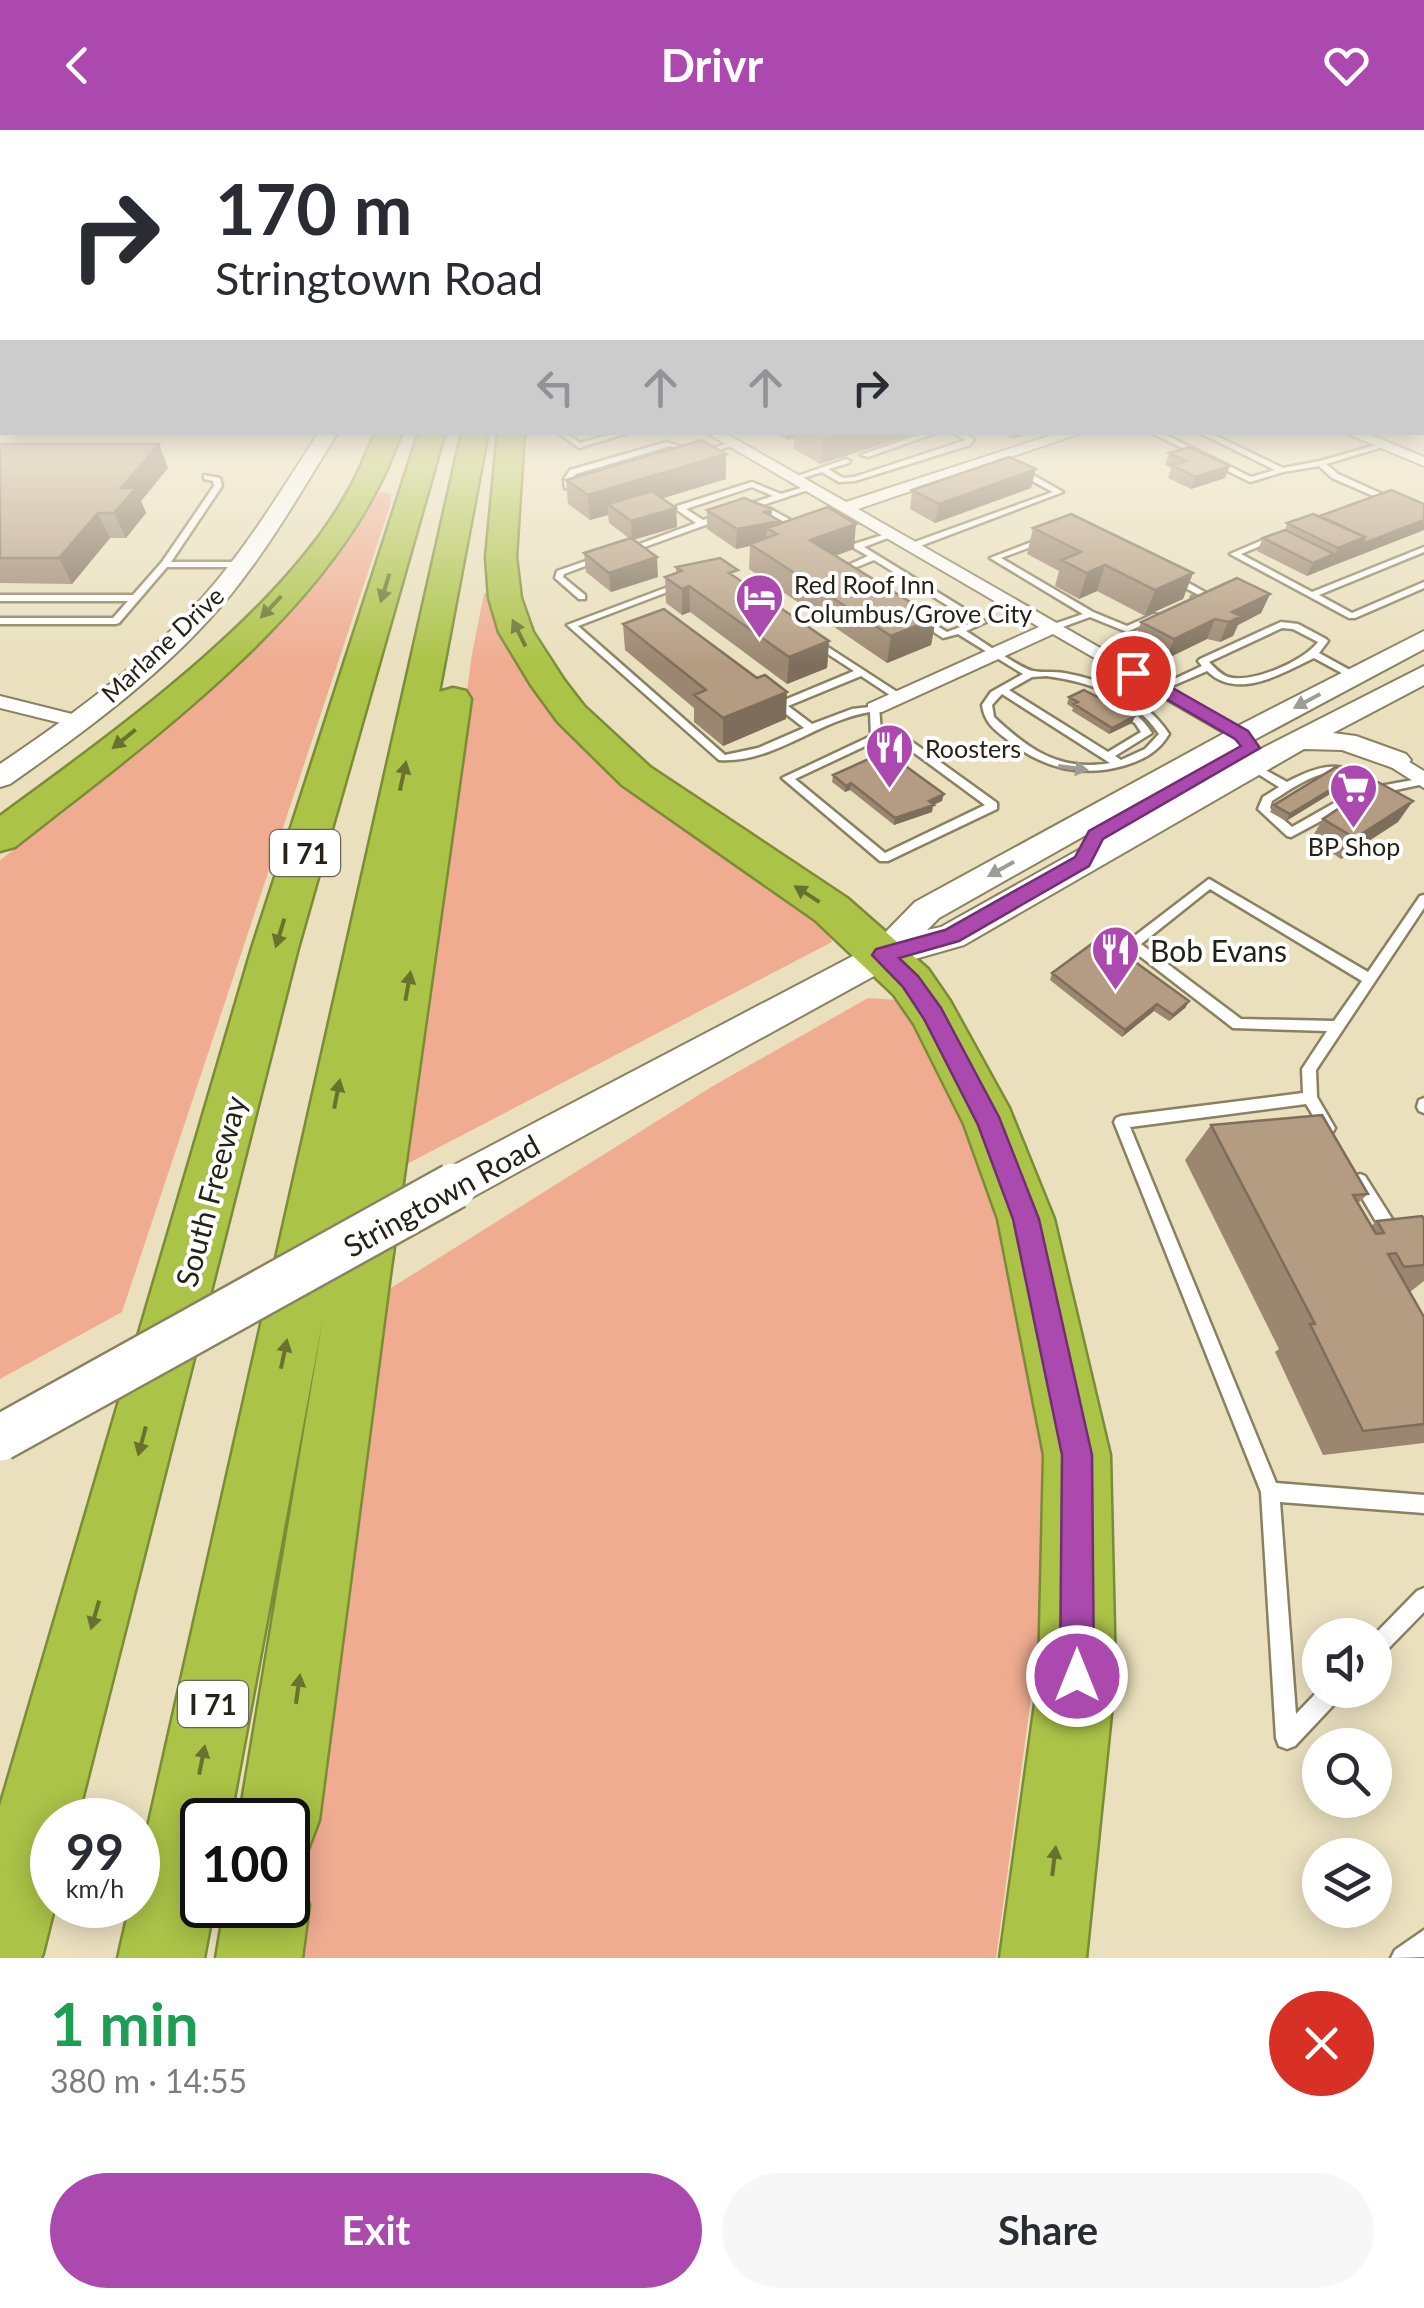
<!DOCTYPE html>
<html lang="en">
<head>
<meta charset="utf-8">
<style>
  :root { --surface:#fff; --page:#f7f7f7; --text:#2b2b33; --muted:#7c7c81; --accent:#ac49ae }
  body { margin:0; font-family:Lato,sans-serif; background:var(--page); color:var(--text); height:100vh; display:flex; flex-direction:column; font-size:38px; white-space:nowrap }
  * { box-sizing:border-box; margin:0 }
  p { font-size:32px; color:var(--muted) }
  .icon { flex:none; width:55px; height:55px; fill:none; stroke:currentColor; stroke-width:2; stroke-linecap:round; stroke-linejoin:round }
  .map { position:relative; height:1828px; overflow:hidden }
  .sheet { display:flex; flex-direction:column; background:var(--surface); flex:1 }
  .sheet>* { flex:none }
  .guide { position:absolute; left:0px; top:0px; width:1425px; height:305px; box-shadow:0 5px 25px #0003; background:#fff; color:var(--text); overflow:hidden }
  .tools { position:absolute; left:1302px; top:1488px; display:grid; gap:20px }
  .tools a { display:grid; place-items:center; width:90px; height:90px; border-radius:50%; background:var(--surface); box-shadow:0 5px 25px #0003; font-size:50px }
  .speed { position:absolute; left:30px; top:1668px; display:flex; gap:20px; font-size:50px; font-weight:700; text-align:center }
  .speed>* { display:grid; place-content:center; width:130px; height:130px; border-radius:50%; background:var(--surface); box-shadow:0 5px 25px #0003; line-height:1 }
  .speed small { font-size:25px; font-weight:400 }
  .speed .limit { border:5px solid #111; border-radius:15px; background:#fff; color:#111 }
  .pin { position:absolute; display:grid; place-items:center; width:85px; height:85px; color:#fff; margin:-42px; border:5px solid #fff; border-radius:50%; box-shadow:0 2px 10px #0007 }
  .me { position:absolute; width:110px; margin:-55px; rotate:0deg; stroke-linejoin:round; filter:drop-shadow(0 0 8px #0008) }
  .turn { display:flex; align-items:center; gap:35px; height:210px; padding:0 50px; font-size:45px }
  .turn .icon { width:130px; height:130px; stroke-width:2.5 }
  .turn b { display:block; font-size:70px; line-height:85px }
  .lanes { display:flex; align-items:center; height:95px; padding:0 50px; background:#0003; justify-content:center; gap:50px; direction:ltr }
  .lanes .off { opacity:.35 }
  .round { display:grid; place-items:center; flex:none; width:105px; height:105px; border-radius:52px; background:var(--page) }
  .headline { display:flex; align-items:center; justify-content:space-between; height:170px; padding:0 50px }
  h1 { font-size:60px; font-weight:700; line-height:75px; color:#1e9e55 }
  .primary-button { display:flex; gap:20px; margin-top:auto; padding:20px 50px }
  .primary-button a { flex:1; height:115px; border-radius:60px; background:var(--accent); color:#fff; font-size:40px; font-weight:700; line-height:115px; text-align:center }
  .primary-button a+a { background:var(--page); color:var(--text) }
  header { display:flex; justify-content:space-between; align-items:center; height:130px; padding:0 50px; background:var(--accent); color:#fff; font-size:45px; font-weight:700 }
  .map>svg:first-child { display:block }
</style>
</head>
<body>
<header><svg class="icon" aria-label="back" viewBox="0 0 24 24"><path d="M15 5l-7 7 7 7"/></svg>Drivr<svg class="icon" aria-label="heart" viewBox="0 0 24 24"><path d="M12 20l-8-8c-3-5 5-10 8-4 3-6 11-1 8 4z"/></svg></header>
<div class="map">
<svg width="1424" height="1828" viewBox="0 0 1424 1828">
  <rect width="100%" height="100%" fill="#eae0be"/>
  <path fill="#efac91" d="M380 362 391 364 390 376 122 1182 0 1249V730L67 680 254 520 337 427Z
    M484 463H492C508 518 533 559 572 602L828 799 832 812 403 1036 472 524Z
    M868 868 899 870 981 1005 1029 1159 1054 1397 996 1828H290L383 1163 713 956Z"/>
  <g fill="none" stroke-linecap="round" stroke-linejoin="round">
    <defs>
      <path id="lane" d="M1422 289H1424V294H1422Z
        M557 302H564L580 313 618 302H630L579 318Z
        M927 302H939L868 327 861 325Z
        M953 302H962L974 309 970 315 855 351 839 352 822 342 793 351 789 349 846 329 850 331 849 333 828 339 843 348 854 347 966 310Z
        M1160 302 1251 347 1275 340 1198 302H1208L1283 338 1320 331 1383 313V317L1326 334 1338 344 1424 383V388L1332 348 1319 336 1283 342 1250 352 1152 303Z
        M667 312 698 323 732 312 736 314 700 327 670 316 576 344 572 349 573 356 580 357V361L565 358 564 349 570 340Z
        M1013 337H1019L1063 362 915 418H909V414L1053 362 1013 341Z
        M204 345 220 348 222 356 171 432H241L244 433V437H167L119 493 116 494H0V488H113L128 471H0V465H133L162 432 214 356 213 351 204 349Z
        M752 352 781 364 811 355V359L763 375 798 394V398H792L756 377 740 381V377L773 366 752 357 686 379 703 390 722 384 726 386 725 388 628 423 621 421 696 393 677 380V376Z
        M889 403 896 405 864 417 986 492 966 501C979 509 1021 539 1033 541 1043 543 1054 541 1064 543 1105 550 1146 569 1169 604 1159 621 1145 629 1126 635 1083 648 1044 639 1009 611 995 600 985 594 982 575L991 562 1023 544 958 504 943 508 917 491 925 489 947 502 974 492 874 430 847 441V444H841L837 440 868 426 854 418V414ZM1046 546C1087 551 1135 567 1159 604L1145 619 1121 630 1115 626 1152 603C1144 591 1133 578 1117 579V583L1135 593 1141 602 1108 622 1009 560 1032 547ZM1002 564 1110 633C1060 642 1029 620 994 587L992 575Z
        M1272 406 1279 408 1241 424 1312 462 1424 417V422L1319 465 1352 483 1424 452V458L1355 488H1349L1230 424Z
        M1042 408 1049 410 1001 428 1093 482 1127 496 1154 484 1162 486 1127 502 1090 487 1057 499H1051V495L1083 484 990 428Z
        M597 427 604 429 564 444 563 447 585 465V469H579L555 448 557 441Z
        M1170 446H1176L1210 465 1198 471H1192V467L1199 465 1170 450Z
        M676 454 683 456 578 496 725 625 758 618 804 598 771 572V568H779L782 571 854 541 814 515V511L817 510 905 567 896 569 861 546 788 576 812 594 852 579 879 576 881 603H900L997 673V679L888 731H880L782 648 871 606 870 582C818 590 773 634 719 630L567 495ZM894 608 985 675 885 723 795 649 878 610Z
        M1281 492 1298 494 1326 509 1328 511 1319 523 1357 544V548H1351L1314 528C1282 543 1238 571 1207 541L1163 560 1155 558 1202 536 1198 531 1200 529ZM1282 498 1293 499 1318 512C1304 531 1252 554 1228 547 1220 544 1215 538 1209 532Z
        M1251 632 1287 652C1326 631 1344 631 1380 656L1424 648V654L1386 662 1358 671 1291 707 1287 706 1258 679 1263 667 1279 657 1247 637 1246 635ZM1332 642 1348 645 1370 659 1336 672 1292 697 1270 678 1272 671C1291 659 1310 645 1332 642Z
        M1209 749 1368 842 1420 766 1424 765V778L1316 940 1317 967 1335 998 1333 1002 1328 1004 1323 1002 1306 974 1130 997 1276 1353 1424 1365V1383L1280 1372 1296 1584 1320 1559 1344 1560 1341 1567 1295 1616 1287 1619 1279 1616 1276 1608 1261 1362 1114 992 1116 988 1121 986 1303 963 1302 939 1327 901 1233 898 1128 817 1126 814 1128 811ZM1210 759 1362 851 1334 891 1241 889 1141 814Z
        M1424 968V983L1419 981 1417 977 1419 970Z
        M1360 1044 1365 1046 1399 1100 1401 1105 1399 1110 1393 1112 1387 1110 1355 1056 1352 1051 1355 1046Z
        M1424 1458V1482L1382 1525 1375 1528 1374 1505 1417 1461Z
        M1424 1800V1827L1391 1828 1395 1820Z"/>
      <path id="street" d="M705 302H723L846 372 1061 302H1084L858 379 1252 605 1249 609H1235L1053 504 882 582H868V574L1039 497Z
        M1343 302H1364L1424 327V336Z
        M0 566 84 587 87 591 77 597 0 578Z
        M1396 624 1424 641V658L1388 635 1385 630Z"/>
      <path id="secondary" d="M319 302H338C304 357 272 413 232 463 170 539 90 598 10 654L0 657V634C77 582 155 525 215 453 254 406 286 353 319 302Z
        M1424 501V519L1252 611 939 788 927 800 941 797 1241 629 1424 536V555L1333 603 1356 606 1406 624 1411 630 1406 636 1396 639 1342 620 1304 619 964 815 894 835 469 1069 454 1074 439 1069 433 1056 439 1043 872 816 915 772 1232 599Z"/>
      <path id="highway" d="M376 302H402C394 321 387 341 377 359 305 500 138 620 15 717L0 721V686C113 603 283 483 350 358 360 340 367 321 376 302Z
        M419 302H445L298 818 77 1690H52L55 1775 43 1823 41 1828H0V1676L252 818Z
        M462 302H488L439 562 453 558 466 561 471 569 390 1145 319 1690 308 1719 288 1727V1690H239L323 1188 230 1690H202V1775H214L204 1828H118L130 1775H138V1741Z
        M498 302H524L516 427 521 468 533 502 564 550 584 576 650 637 847 768 928 839 950 871 1009 978 1054 1089 1110 1325 1115 1545 1086 1828H1000L1039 1545 1044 1325 998 1089 964 994 914 894 894 865 815 790 622 655 558 592 531 555 499 502 489 468 486 427Z
        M288 1741 297 1745 309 1775 302 1828H216L225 1775H288Z"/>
    </defs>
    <use href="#lane" stroke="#8a8161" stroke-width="5"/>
    <use href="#street" stroke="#8a8161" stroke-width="4"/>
    <use href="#secondary" stroke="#8a8161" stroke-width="4"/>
    <use href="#highway" stroke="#7c8b36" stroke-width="5"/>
    <use href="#lane" fill="#fff" fill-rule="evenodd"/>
    <use href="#street" fill="#fff" fill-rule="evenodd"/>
    <use href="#secondary" fill="#fff" fill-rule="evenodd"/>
    <use href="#highway" fill="#abc347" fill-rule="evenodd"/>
    <defs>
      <path id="secondary-bridge" d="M0 1308 454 1056"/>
    </defs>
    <use href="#secondary-bridge" stroke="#8a8161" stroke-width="50" stroke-linecap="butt"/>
    <use href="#secondary-bridge" stroke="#fff" stroke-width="45"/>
  </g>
  <path fill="#9b8670" d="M773 302H921L820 334 794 319V308L787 310Z
    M1000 302H1034L1012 309Z
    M0 314 168 338 141 371 146 383 126 408H110L72 454 0 453Z
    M1169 323 1230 336 1225 348 1191 359 1168 348 1171 338 1165 335Z
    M1036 339 1031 358 935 393 910 379 912 360Z
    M726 349 662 368 676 378 677 397 633 410 658 447 611 462 586 442 584 423 630 409 609 393 608 385 590 390 568 374 566 350Z
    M707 380 771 386 780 391 779 394 854 419 835 426 936 488 931 515 887 533 749 439 750 416 736 419 707 399Z
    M1320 386 1424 400 1307 446 1257 421 1263 408 1285 400 1287 393Z
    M1033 398 1193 443 1183 469 1145 486 1097 461 1079 469 1055 456 1059 441 1027 424Z
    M676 437 738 449 829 511 827 538 787 554 690 482 682 485 666 473 665 447 676 443Z
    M1270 464 1261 483 1238 495 1233 506 1220 512 1207 509 1166 529 1134 512 1141 492Z
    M623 494 786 589 723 616 694 592V578L625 520Z
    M1069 567 1135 586 1132 593 1109 604 1072 581 1073 578 1067 574Z
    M904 635 942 671 933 675 932 682 894 695 850 660 845 662 832 652 833 645Z
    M1348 653 1286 691 1270 682 1274 675Z
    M1323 689 1398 692 1341 729 1311 709Z
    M1052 843 1189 871 1185 878 1169 891 1154 881 1122 907 1050 850Z
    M1211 995 1368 1064 1358 1073 1371 1096 1377 1091 1424 1089V1151L1410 1162 1424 1187V1313L1323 1325 1275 1222 1279 1219 1185 1030Z"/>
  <path fill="#7e6d5b" d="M787 302H795L794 308 787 310Z
    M846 302H921L820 334 822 310Z
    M1013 302H1034L1012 309Z
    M159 314 168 338 141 371 146 383 126 408 114 383 121 358Z
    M726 324V349L618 382 608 374V385L590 390 588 365Z
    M1230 336 1225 348 1191 359 1195 347Z
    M1036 339 1031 358 935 393 939 374Z
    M676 378 677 397 632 410 631 391Z
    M772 379 771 393 780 391 779 410 777 404 769 399 767 400 766 413 750 414V416L736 419 737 399 764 382Z
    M98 383 110 408 72 454 59 428Z
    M1424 390V400L1355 427 1362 414Z
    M856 394 854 419 808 435 810 410Z
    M1365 407 1355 427 1328 437 1338 418Z
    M1334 424 1328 437 1307 446 1313 433Z
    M657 427 658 447 611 462 609 443Z
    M1105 435 1097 461 1079 469 1087 443Z
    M1193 443 1183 469 1145 486 1155 460Z
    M689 456 690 482 682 485V459Z
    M1270 464 1261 483 1238 495 1233 506 1220 512 1232 482Z
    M936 488 931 515 887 533 891 506Z
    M1215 489 1207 509 1166 529 1174 509Z
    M829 511 827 538 787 554 789 527Z
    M787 562 786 589 723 616V588Z
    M1135 586 1132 593 1109 604 1112 598Z
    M1353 646 1348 653 1286 691 1290 684Z
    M851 653 850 660 845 662 846 656Z
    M944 664 942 671 933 675 932 682 894 695 895 688Z
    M1413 671 1398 692 1341 729 1355 708Z
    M1189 871 1185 878 1169 891 1173 885Z
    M1157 874 1154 881 1122 907 1125 900Z"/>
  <path fill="#b49c82" stroke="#7e6d5b" stroke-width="2.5" d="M809 302H846L822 310Z
    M702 310 726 324 588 365 566 350Z
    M0 314H159L121 358H136L114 383H98L59 428H0Z
    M1189 317 1230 336 1195 347 1172 335 1186 331 1169 323Z
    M1009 327 1036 339 939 374 912 360Z
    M1391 360 1424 374V390L1362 414 1365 407 1320 386Z
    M652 361 676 378 631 391 608 374Z
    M744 368 772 379 764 382 780 391 737 399 707 380Z
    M828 377 856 394 810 410 936 488 891 506 750 414 777 404 767 398Z
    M1071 384 1193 443 1155 460 1105 435 1087 443 1062 430 1081 422 1033 398Z
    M1313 384 1365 407 1338 418 1287 393Z
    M1285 400 1334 424 1313 433 1263 408Z
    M631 408 657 427 609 443 584 423Z
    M720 428 738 440 729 443 829 511 789 527 689 456 682 459 665 447 682 441 676 437Z
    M1237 448 1270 464 1232 482 1241 486 1229 492 1215 489 1174 509 1141 492Z
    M664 479 757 548 765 545 787 562 723 588 694 565 706 560 623 494Z
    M1084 560 1135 586 1112 598 1074 574 1078 572 1069 567Z
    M891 619 905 629 900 632 944 664 929 671 934 675 895 688 851 653 846 656 833 645Z
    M1336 637 1353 646 1290 684 1274 675Z
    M1378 652 1413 671 1355 708 1323 689Z
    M1101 807 1189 871 1173 885 1157 874 1125 900 1052 843Z
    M1322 985 1368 1064 1353 1065 1376 1104 1384 1103 1377 1091 1422 1086 1424 1089V1135L1404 1137 1396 1123 1388 1124 1424 1187V1294L1363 1301 1310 1194H1315L1211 995Z"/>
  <defs><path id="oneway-solid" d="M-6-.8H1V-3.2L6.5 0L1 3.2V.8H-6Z" transform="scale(2.5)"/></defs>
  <g fill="#68722e">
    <use href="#oneway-solid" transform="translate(385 458) rotate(107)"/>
    <use href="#oneway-solid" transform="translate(271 477) rotate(134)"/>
    <use href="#oneway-solid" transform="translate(519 503) rotate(-116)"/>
    <use href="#oneway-solid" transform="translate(124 609) rotate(141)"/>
    <use href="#oneway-solid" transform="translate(403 646) rotate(-78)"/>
    <use href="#oneway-solid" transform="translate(807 764) rotate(-147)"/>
    <use href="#oneway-solid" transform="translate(280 803) rotate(107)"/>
    <use href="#oneway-solid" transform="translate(408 856) rotate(-80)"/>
    <use href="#oneway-solid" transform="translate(337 964) rotate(-79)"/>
    <use href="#oneway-solid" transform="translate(284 1224) rotate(-78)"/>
    <use href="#oneway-solid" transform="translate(142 1311) rotate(105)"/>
    <use href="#oneway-solid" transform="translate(95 1485) rotate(106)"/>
    <use href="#oneway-solid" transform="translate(298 1559) rotate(-82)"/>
    <use href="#oneway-solid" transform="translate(202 1630) rotate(-79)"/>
    <use href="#oneway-solid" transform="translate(1054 1731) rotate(-83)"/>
  </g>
  <g fill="#9d9c96">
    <use href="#oneway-solid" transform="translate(1307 571) rotate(152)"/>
    <use href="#oneway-solid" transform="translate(1073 638) rotate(8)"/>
    <use href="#oneway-solid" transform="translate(1001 739) rotate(151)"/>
  </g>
  <linearGradient id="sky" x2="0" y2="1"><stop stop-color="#8ac4ca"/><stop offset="0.52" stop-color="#f6f1e2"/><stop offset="1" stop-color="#f6f1e2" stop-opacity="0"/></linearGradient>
  <rect width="1424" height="536" fill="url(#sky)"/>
  <path fill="#ac49ae" stroke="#702f71" stroke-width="2.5" d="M1127 539H1139L1248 601 1260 618 1103 709 1089 736 959 811 899 828 918 846 941 878 999 987 1039 1089 1092 1325 1094 1546 1089 1558 1077 1563 1065 1558 1060 1546 1062 1325 1013 1089 978 995 924 889 903 857 872 825 876 819 945 800 1075 727 1089 701 1241 616 1235 609 1127 546Z"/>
  <defs>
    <symbol id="hotel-pin" viewBox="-11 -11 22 30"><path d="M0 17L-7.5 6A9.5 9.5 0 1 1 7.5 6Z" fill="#ac49ae" stroke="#fff"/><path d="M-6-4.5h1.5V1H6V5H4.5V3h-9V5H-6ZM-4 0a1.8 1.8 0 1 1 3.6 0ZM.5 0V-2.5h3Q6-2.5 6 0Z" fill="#fff"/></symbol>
    <symbol id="restaurant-pin" viewBox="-11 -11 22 30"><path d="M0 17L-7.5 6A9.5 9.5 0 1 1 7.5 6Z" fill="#ac49ae" stroke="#fff"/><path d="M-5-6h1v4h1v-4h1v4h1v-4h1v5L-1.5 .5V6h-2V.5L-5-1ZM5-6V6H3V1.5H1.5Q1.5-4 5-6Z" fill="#fff"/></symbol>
    <symbol id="supermarket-pin" viewBox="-11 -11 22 30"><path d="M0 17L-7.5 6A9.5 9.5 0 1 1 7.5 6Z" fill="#ac49ae" stroke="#fff"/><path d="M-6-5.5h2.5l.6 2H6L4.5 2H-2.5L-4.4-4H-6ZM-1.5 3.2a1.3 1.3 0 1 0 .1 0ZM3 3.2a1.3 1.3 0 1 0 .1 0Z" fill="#fff"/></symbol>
  </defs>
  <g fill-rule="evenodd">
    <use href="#hotel-pin" x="732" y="440" width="55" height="75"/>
    <use href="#restaurant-pin" x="862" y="590" width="55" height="75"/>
    <use href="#supermarket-pin" x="1326" y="630" width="55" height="75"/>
    <use href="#restaurant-pin" x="1088" y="792" width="55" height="75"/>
  </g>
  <g text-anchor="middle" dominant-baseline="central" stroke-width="8" stroke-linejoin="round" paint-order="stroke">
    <g font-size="25" fill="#262216" stroke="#fff" text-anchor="start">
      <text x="794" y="454">Red Roof Inn<tspan x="794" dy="29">Columbus/Grove City</tspan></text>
      <text x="925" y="618">Roosters</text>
      <text x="1354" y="716" text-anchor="middle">BP Shop</text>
    </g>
    <g font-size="25" fill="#262216" stroke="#fff">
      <text transform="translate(162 514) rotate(-43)">Marlane Drive</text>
    </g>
    <g fill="#fff" stroke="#67645c" stroke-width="2.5">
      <rect x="270" y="700" width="70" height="46" rx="8"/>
      <rect x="178" y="1551" width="70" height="46" rx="8"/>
    </g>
    <g font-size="28" font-weight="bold" fill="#262216">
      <text x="305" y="723">I 71</text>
      <text x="213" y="1574">I 71</text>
    </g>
    <g font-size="30" fill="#262216" stroke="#fff" text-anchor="start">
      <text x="1150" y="820">Bob Evans</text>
    </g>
    <g font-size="30" fill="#262216" stroke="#fff">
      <text transform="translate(210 1061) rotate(-75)">South Freeway</text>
      <text transform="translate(441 1065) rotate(-29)">Stringtown Road</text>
    </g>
  </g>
</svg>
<div class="tools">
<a><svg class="icon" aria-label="sound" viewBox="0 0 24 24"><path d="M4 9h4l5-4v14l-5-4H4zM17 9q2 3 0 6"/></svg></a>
<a><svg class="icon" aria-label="search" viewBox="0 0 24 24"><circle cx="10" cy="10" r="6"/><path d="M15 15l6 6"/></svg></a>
<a><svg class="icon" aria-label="layers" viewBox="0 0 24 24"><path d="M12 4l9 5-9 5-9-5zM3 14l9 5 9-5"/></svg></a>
</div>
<div class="speed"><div>99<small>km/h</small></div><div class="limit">100</div></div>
<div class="pin" style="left:1133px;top:543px;background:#d93025"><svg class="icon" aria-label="arrive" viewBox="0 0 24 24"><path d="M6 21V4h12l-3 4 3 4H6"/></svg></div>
<svg class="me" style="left:1077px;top:1546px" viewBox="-20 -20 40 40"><circle r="17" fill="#ac49ae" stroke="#fff" stroke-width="3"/><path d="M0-11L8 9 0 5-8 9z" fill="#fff"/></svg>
<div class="guide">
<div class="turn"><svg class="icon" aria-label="right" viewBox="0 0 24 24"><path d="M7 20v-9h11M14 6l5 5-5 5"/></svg><div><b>170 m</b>Stringtown Road</div></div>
<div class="lanes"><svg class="icon off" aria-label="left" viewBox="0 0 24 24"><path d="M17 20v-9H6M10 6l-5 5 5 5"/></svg><svg class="icon off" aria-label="ahead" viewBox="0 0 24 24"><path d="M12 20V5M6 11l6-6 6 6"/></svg><svg class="icon off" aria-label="ahead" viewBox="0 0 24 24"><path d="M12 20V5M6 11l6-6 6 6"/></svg><svg class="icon" aria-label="right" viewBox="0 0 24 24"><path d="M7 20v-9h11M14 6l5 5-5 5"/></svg></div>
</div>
</div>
<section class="sheet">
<div class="headline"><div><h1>1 min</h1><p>380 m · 14:55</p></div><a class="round" style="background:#d93025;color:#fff"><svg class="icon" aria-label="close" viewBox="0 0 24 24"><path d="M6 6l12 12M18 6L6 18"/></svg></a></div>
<div class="primary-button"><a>Exit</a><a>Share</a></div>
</section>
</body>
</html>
